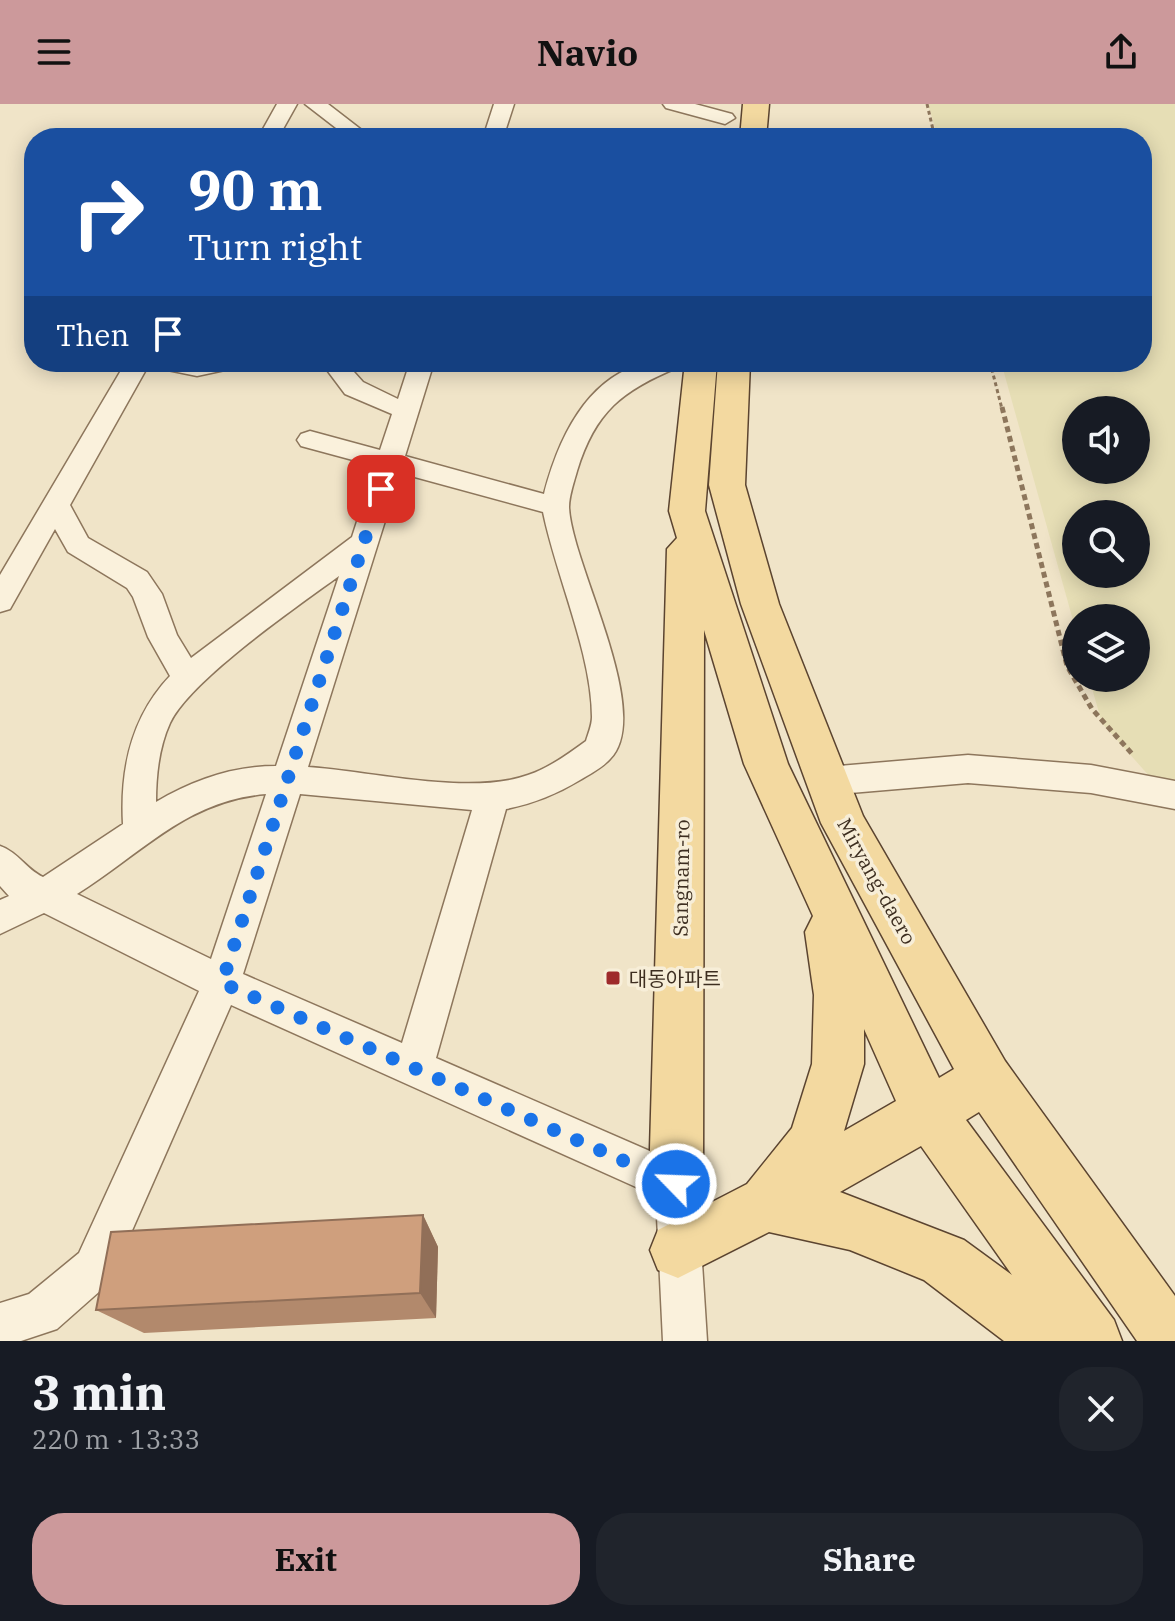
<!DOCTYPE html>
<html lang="en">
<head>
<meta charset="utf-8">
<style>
  :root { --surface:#171b24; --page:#20242c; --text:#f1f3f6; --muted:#9ea1a6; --accent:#cc999b }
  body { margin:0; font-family:"IBM Plex Serif","Noto Sans KR",serif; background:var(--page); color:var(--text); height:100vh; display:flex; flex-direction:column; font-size:30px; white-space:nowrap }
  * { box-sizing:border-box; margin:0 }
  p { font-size:26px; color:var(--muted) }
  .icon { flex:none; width:44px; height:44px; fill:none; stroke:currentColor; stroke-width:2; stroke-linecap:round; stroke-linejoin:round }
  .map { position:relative; height:1237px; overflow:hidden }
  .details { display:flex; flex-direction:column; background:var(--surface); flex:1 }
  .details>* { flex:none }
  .hud { position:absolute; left:24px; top:24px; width:1128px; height:244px; border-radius:32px; box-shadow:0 4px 20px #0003; background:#1a4fa0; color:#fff; overflow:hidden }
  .tools { position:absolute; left:1062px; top:292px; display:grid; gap:16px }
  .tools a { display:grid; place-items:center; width:88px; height:88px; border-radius:50%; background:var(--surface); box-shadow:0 4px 20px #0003; font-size:40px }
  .pin { position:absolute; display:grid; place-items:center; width:68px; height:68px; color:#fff; margin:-34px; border-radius:16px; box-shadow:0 4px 12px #0006 }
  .me { position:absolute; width:88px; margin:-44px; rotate:294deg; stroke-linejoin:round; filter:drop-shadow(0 0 6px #0008) }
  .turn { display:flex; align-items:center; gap:28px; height:168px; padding:0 32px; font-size:36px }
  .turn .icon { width:104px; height:104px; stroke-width:2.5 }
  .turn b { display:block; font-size:56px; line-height:68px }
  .then { display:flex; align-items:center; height:76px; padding:0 32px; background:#0003; gap:16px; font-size:30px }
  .round { display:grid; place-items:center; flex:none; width:84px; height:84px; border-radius:32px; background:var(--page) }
  .headline { display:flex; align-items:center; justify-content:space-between; height:136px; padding:0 32px }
  h1 { font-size:48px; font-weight:800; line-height:60px }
  .primary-button { display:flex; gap:16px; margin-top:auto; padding:16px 32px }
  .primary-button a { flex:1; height:92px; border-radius:32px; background:var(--accent); color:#111; font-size:32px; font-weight:800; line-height:92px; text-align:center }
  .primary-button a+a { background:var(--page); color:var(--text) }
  header { display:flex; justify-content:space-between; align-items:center; height:104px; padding:0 32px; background:var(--accent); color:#111; font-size:36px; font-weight:800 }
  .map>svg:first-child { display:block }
</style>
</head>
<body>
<header><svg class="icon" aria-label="menu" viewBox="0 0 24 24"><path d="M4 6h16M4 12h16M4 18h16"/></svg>Navio<svg class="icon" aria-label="share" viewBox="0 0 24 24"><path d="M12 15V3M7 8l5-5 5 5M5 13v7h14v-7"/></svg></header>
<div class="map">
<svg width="1175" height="1237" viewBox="0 0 1175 1237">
  <rect width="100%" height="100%" fill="#f0e4c8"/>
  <path fill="#e6deb5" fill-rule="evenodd" d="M928 0H1175V701L1102 619 1089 574H1136V514H1076V527L1001 258H1142V34H938ZM1076 306H1136V366H1076ZM1076 410H1136V470H1076Z"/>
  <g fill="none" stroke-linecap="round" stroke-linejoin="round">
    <defs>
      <path id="minor" d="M277 0H297L278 34H258Z
        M305 0H328L372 34H349Z
        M494 0H514L503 34H483Z
        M663 0H695L732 10 735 14 725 20 666 4Z
        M126 258H242L239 263 197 272 148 262 70 401 88 434 147 468 162 490 177 531 191 554 352 433 375 362 301 342 297 336 301 330 310 327 380 346 392 310 345 290 321 258H345L363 278 398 295 410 258H434L405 352 544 390C558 336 586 274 645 259 657 256 671 258 682 258L679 263C622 286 595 308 577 367 574 378 569 392 569 403 571 460 655 609 610 655 602 664 590 670 580 676 557 690 532 700 506 705L436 954 691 1065 697 1080 707 1237H663L656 1092 231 901 109 1179 57 1225 21 1237H0V1199L29 1190 79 1149 199 887 44 809 0 830V796L9 792 0 782V742C18 748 26 765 43 773L123 720C120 665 131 613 170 572L148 533 133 493 127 484 68 448 55 425 10 505 0 508V471ZM400 369 543 408C556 472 592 550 592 613 592 621 588 630 586 637 568 650 549 664 528 671 470 692 370 667 308 663ZM339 472 276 662C233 662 193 676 156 698 156 671 159 643 170 619 190 576 298 502 339 472ZM266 690 211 855 77 790C143 749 185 697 266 690ZM300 690 472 706 402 939 243 870Z
        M968 651 1091 661 1175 677V705L1091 689 968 679 827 691 815 687 810 677 815 667 827 663Z"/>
      <path id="major" d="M743 0H769L766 34H740Z
        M685 258H717L705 407 788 660 939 974 954 965 821 719 741 500 709 381 718 258H750L745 381 779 500 863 712 1005 957 1175 1192V1237H1137L979 1008 966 1016 1114 1216 1122 1237H1004L924 1176 850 1146 769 1128 678 1174 658 1166 650 1146 658 1126 747 1080 792 1024 812 960 814 891 805 828 813 812 744 660 704 526 703 1080 695 1099 676 1107 657 1099 649 1080 667 445 677 434 669 407ZM864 925 896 997 844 1027 864 960ZM921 1042 1012 1171 964 1136 840 1088Z"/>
    </defs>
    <use href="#minor" stroke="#8d765c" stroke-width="3"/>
    <use href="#major" stroke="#5b4430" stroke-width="3"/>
    <path stroke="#8d765c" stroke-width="3" stroke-dasharray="4 3" stroke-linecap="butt" d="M927 0 935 34
      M990 258 1002 305"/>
    <path stroke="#8d765c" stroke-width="5" stroke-dasharray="6 4" stroke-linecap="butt" d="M1002 303 1067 562 1092 605 1134 652"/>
    <use href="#minor" fill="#faf1dc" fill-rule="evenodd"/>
    <use href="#major" fill="#f3d9a0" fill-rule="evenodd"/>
  </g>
  <path fill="#b2896c" d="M423 1111 438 1143 436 1214 144 1229 96 1206Z"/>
  <path fill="#916f58" d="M423 1111 438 1143 436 1214 420 1189Z"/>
  <path fill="#cf9f7d" stroke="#916f58" stroke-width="2" d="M423 1111 420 1189 96 1206 111 1128Z"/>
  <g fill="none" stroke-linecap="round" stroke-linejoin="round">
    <path stroke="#1a73e8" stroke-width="14" stroke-dasharray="0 25.2" d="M381 385 222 879 676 1080"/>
  </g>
  <rect fill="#9e2a2b" stroke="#f7eed8" stroke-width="3" x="605" y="866" width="16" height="16" rx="4"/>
  <g text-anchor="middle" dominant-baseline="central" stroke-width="7" stroke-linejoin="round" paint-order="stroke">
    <g font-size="20" fill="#3d2e20" stroke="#f7eed8">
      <text transform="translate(681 774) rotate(-89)">Sangnam-ro</text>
      <text transform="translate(877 777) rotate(61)">Miryang-daero</text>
    </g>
    <g font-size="20" fill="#3d2e20" stroke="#f7eed8" text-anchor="start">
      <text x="629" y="874">대동아파트</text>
    </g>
  </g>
</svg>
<div class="tools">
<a><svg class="icon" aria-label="sound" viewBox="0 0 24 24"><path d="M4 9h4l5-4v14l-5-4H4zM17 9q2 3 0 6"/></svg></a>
<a><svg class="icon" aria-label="search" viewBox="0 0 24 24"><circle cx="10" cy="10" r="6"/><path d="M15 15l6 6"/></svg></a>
<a><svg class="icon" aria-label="layers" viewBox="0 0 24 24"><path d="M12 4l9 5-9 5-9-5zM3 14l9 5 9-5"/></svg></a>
</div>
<div class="pin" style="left:381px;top:385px;background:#d93025"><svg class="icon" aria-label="arrive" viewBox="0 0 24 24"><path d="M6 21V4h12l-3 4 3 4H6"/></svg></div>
<svg class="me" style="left:676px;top:1080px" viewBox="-20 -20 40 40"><circle r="17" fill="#1a73e8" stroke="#fff" stroke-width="3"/><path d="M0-11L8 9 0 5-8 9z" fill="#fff"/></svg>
<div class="hud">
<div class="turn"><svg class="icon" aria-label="right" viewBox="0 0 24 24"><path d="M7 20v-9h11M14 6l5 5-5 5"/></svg><div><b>90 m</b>Turn right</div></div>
<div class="then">Then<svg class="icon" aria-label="arrive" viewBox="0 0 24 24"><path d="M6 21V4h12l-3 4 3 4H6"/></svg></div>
</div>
</div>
<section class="details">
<div class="headline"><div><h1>3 min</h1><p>220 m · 13:33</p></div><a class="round"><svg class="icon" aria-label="close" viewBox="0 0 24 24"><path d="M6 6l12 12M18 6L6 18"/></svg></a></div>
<div class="primary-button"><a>Exit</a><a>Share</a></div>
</section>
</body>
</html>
